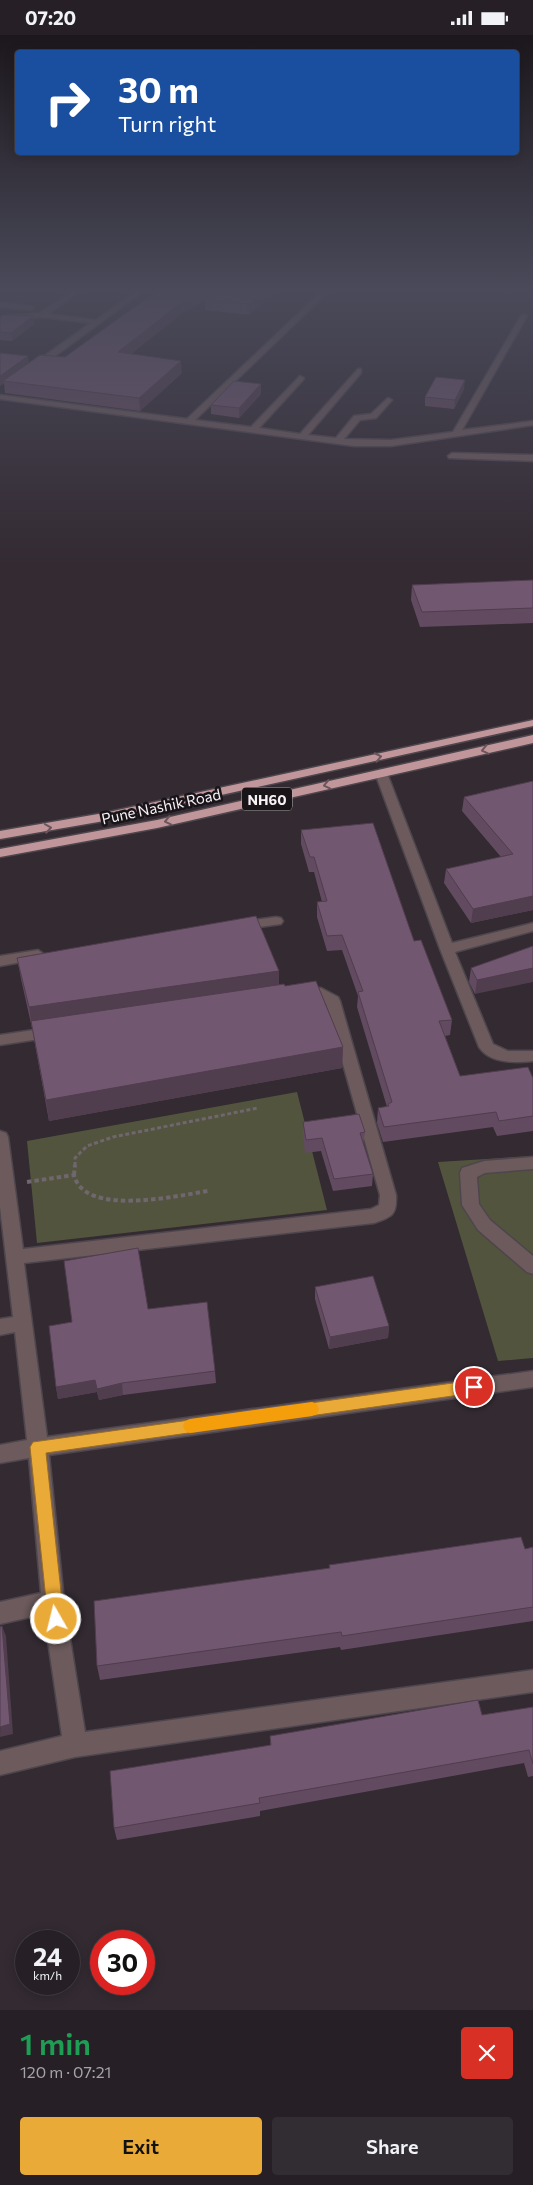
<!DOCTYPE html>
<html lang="en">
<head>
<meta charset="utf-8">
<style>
  :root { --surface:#262026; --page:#322d32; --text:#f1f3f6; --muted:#a4a3a7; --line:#423e43; --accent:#eaaa38 }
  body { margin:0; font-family:Commissioner,sans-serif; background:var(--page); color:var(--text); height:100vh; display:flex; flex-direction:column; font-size:19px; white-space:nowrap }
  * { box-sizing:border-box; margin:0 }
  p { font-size:16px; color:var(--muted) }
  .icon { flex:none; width:28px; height:28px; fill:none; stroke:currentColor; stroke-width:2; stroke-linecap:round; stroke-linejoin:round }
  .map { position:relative; height:1975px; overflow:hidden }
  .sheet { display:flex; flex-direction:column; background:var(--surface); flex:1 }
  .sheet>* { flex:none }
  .hud { position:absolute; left:15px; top:15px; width:504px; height:105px; border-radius:5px; box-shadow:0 2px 12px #0003,0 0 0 1px var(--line); background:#1a4fa0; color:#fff; overflow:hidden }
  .speed { position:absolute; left:15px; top:1895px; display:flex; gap:10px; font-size:25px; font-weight:700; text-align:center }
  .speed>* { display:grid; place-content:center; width:65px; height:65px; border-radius:50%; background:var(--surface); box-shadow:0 2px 12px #0003,0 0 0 1px var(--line); line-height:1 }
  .speed small { font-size:12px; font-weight:400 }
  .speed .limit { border:8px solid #d22; background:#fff; color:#111 }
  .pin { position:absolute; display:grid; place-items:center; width:42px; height:42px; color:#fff; margin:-21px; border:2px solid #fff; border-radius:50%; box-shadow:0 1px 5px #0007 }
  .me { position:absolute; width:55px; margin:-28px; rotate:352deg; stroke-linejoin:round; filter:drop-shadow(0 0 4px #0008) }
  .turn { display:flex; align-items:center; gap:18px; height:105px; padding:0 20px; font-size:22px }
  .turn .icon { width:65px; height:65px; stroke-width:2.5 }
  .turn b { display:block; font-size:35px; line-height:42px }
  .round { display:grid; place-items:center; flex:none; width:52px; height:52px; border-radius:5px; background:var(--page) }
  .head { display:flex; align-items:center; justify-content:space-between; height:85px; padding:0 20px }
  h1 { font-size:30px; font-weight:600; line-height:38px; color:#1e9e55 }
  .button { display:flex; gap:10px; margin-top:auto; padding:10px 20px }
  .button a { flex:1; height:58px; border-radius:5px; background:var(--accent); color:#111; font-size:20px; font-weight:600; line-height:58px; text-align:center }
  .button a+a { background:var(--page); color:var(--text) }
  .status { display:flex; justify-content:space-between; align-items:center; height:35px; padding:0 25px; background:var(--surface); direction:ltr }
  .status svg { height:14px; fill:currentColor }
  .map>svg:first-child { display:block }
</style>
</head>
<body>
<div class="status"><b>07:20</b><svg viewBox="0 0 49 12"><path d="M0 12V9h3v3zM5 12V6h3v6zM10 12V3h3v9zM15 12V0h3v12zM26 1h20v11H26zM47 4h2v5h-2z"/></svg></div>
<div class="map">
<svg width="533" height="1975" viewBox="0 0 533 1975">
  <rect width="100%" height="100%" fill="#332a32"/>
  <path fill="#52543e" d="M297 1057 327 1175 37 1208 27 1106Z
    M533 1121V1323L498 1326 438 1127Z"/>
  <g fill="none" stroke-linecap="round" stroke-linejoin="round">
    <defs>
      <path id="minor" d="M74 255H81L48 279 96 285 138 255H145L36 335H30V331L91 288 42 282 0 286V282L40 278Z
        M323 255H330L195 385 251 392 300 341 304 343 303 345 259 393 300 399 358 334H361V338L308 400 336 403 354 381 371 379 388 363 392 365 376 383 360 385 344 404 391 405 453 397 521 281 524 279 527 281 462 395 533 386V390L391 411H354L0 364V360L187 384Z
        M0 268 31 271 34 273 31 275 0 272Z
        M452 418 533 420V426L449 423 448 421Z
        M381 734 387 738 452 908 533 888V896L455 917 493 1009 508 1016H533V1026C516 1028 490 1029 479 1012L440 914 375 738Z
        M276 882 281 883 283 886 281 889 239 895 232 891 239 887Z
        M38 915 45 920 43 923 0 931V921Z
        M321 953 338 962 340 966 396 1160C397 1180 392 1182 374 1188L24 1228 47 1402 533 1336V1352L49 1420 64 1566 85 1697 533 1635V1657L75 1722 0 1740V1716L62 1701 44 1579 0 1589V1567L41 1558 29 1423 0 1428V1410L27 1405 15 1297 0 1300V1284L13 1282 0 1172V1096L6 1098 8 1102 23 1214 371 1174 379 1170 380 1160 326 969C314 960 301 968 295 959L302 954Z
        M54 992 59 993 62 997 59 1001 0 1010V1000Z
        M533 1122V1134L485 1138 477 1142 479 1169 490 1185 533 1221V1239L527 1237 478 1195 462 1170 460 1138 462 1133 484 1126Z"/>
      <path id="highway" d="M533 685V691L104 786 0 804V796L104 778Z
        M533 700V708L157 793 0 822V814L157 785Z"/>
    </defs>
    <use href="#minor" stroke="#4e464d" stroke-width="3"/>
    <use href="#highway" stroke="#4e464d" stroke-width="3"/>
    <path stroke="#6f666e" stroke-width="3" stroke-dasharray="4 2.5" stroke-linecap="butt" d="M75 1131V1123L87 1111 113 1102 258 1073"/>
    <path stroke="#6f666e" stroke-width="4" stroke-dasharray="4.5 3" stroke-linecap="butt" d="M74 1140 75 1130
      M27 1147 74 1140C84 1182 176 1161 208 1156"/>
    <use href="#minor" fill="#6c5a5c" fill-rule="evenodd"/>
    <use href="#highway" fill="#c1969b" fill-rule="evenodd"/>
  </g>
  <path fill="#624b60" d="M216 255V256L218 255H277L249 280 205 275V265L182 278 131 319 182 338 140 376 5 358 4 348 0 351V318L29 328 65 322Z
    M33 281 34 289 12 306 0 305V282Z
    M464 354 454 374 425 371V362Z
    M261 359 239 383 211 379V370Z
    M533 545V588L420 592 411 565 412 550Z
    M533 746V875L471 888 444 848 446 834 501 822 462 776 464 762Z
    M301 795 414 906 452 985 450 1000 445 1001 460 1041 533 1043V1096L497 1101 493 1092 383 1107 377 1088 378 1073 387 1072 357 972 358 961 342 915 327 916 317 882V867H322L314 837H309L301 809Z
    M533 911 475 959 469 947 471 933Z
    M17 923 279 950 285 951 343 1012 342 1033 49 1086 32 993 21 944Z
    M303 1087 365 1097 363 1110 373 1139 372 1151 333 1156 321 1116 305 1118 303 1100Z
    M315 1252 389 1291 388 1303 329 1314 315 1264Z
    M148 1274 215 1336 216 1348 123 1360 99 1365 97 1357 58 1364 56 1352Z
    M533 1512V1586L341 1615 340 1612 100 1645 97 1631 329 1533V1530L525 1514Z
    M533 1672V1741L528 1742 524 1728 260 1776V1781L117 1805 114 1793 270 1710V1701L482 1680Z"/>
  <path fill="#503d4e" d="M203 255H216V258L182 278 119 328 118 317 182 267Z
    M265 255H277L249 280V269Z
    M33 281 34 289 12 306 11 298Z
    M28 321 29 330 3 346 4 348 0 351V341Z
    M181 326 182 338 140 376 139 363Z
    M465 345 464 354 454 374 455 365Z
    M261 349V359L239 383V373Z
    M533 861V875L471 888 473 874Z
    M533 933V947L475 959 477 945Z
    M279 936V957L32 993 29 972Z
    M343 1012 342 1033 49 1086 46 1065Z
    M389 1291 388 1303 329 1314 330 1302Z
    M95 1345 122 1348 123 1360 99 1365 97 1357 58 1364 56 1352Z
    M2 1591 6 1601 13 1699 0 1702Z"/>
  <path fill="#725770" stroke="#503d4e" d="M158 255H203L182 267 118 317 181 326 139 363 3 346 40 320 65 322Z
    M218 255H265L249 269 205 264Z
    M3 280 33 281 11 298 0 297V282Z
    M0 318 28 321 0 341Z
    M436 342 465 345 455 365 425 362Z
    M234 346 261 349 239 373 211 370Z
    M533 545V573L422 577 412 550Z
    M533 746V861L473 874 446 834 513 819 464 762Z
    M373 788 414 906 421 905 452 985 439 986 460 1041 528 1032 533 1043V1081L499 1086 496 1077 384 1092 378 1073 389 1071 388 1069 392 1067 358 957 363 956 342 900 327 901 317 867 327 866 314 822H310L301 795Z
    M256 881 279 936 29 972 17 923Z
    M533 911V933L477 945 471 933Z
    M316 946 343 1012 46 1065 31 986 284 949 285 951Z
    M359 1079 365 1097 360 1098 373 1139 334 1144 322 1103 306 1105 303 1087Z
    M138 1213 148 1274 207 1267 215 1336 122 1348 97 1354 95 1345 56 1352 49 1291 72 1287 64 1226Z
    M373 1241 389 1291 330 1302 315 1252Z
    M521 1502 525 1514 533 1512V1572L342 1601 341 1597 97 1631 94 1566 330 1533 329 1530Z
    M2 1591 10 1689 0 1692V1592Z
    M478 1665 482 1680 533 1672V1729L529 1715 259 1763 260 1768 114 1793 110 1736 271 1710 270 1701Z"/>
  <defs><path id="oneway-chevron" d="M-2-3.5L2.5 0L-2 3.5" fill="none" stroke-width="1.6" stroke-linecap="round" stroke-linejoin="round" transform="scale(1.25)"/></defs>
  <g stroke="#6c555a">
    <use href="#oneway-chevron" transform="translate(485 715) rotate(167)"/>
    <use href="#oneway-chevron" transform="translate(378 722) rotate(-12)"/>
    <use href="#oneway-chevron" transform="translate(327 750) rotate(167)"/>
    <use href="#oneway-chevron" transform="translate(168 786) rotate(167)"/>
    <use href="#oneway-chevron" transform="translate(48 793) rotate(-9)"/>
  </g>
  <linearGradient id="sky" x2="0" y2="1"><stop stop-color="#1c171c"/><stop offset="0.48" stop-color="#4a4a5a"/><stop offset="1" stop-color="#4a4a5a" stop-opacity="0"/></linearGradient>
  <rect width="533" height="531" fill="url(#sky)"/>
  <path fill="#eaaa38" stroke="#986e24" d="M474 1345 479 1347 481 1352 479 1356 474 1358 46 1418 64 1584 62 1590 56 1593 50 1590 48 1584 30 1412 33 1407Z"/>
  <path fill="#f59e0b" d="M312 1367 317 1369 319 1374 317 1379 312 1381 190 1398 185 1396 183 1391 185 1386 190 1384Z"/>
  <g text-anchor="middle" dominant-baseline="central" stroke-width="5" stroke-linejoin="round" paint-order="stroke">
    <rect fill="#181418" stroke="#b4afb3" stroke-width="1" x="242" y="752.5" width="50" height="23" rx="4"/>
    <g font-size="14" font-weight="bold" fill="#f7f1f6">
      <text x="267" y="764">NH60</text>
    </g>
    <g font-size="15" fill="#f7f1f6" stroke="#181418">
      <text transform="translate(161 771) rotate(-12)">Pune Nashik Road</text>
    </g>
  </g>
</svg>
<div class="speed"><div>24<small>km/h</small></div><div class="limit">30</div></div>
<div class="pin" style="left:474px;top:1352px;background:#d93025"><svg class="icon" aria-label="arrive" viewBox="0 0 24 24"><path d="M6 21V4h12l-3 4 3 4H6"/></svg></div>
<svg class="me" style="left:56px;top:1584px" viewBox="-20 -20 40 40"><circle r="17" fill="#eaaa38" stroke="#fff" stroke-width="3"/><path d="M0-11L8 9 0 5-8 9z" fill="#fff"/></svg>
<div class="hud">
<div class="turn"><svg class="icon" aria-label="right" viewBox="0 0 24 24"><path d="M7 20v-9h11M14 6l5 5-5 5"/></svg><div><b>30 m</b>Turn right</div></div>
</div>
</div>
<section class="sheet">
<div class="head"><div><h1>1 min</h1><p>120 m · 07:21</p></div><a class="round" style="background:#d93025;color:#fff"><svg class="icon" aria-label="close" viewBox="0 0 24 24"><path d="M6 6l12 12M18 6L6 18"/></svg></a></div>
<div class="button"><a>Exit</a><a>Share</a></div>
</section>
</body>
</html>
